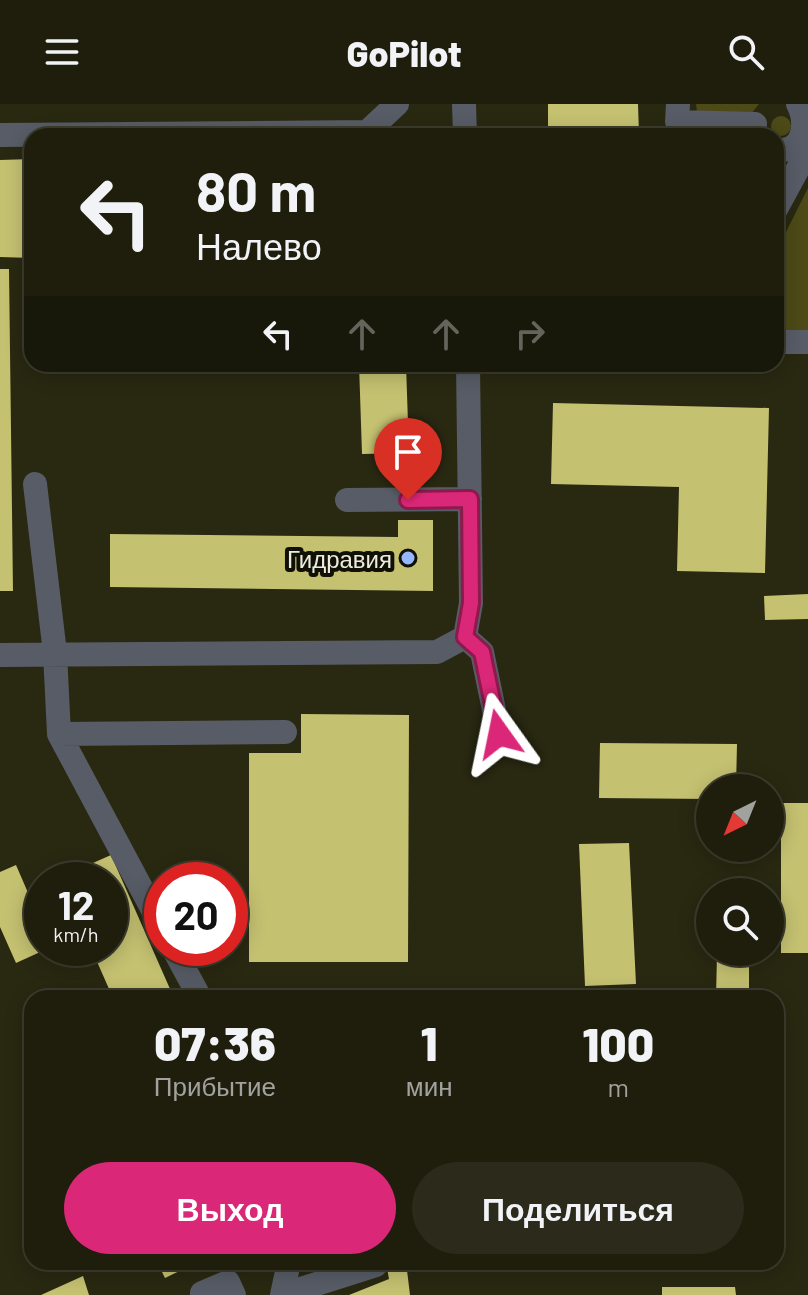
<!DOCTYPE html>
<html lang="ru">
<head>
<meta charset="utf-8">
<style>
  :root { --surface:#1f1e0d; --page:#2c2b1b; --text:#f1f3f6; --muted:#a1a29d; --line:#3c3c2e; --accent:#db2777 }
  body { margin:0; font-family:Barlow,sans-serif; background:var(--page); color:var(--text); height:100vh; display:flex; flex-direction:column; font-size:30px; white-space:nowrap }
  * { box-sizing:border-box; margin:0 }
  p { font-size:26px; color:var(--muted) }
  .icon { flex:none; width:44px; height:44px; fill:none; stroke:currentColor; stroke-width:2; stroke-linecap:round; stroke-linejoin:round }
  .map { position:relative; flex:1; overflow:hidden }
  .side { position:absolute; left:24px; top:886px; width:760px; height:280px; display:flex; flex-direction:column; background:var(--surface); border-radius:24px; box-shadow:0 4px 20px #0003,0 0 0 2px var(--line) }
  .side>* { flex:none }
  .guide { position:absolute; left:24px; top:24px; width:760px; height:244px; border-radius:24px; box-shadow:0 4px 20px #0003,0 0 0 2px var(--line); background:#1f1e0d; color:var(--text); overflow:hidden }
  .needle { width:52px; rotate:223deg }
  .tools { position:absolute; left:696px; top:670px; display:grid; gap:16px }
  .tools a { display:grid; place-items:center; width:88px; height:88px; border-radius:50%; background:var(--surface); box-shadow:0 4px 20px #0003,0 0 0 2px var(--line); font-size:40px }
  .speed { position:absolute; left:24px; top:758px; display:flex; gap:16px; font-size:40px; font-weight:700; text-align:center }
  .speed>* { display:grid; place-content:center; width:104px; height:104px; border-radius:50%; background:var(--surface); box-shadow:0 4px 20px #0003,0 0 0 2px var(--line); line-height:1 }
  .speed small { font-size:20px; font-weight:400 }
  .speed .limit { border:12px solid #d22; background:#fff; color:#111 }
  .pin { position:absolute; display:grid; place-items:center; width:68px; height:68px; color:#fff; margin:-82px -34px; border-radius:50% 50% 50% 0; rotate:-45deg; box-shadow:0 0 8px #0007 }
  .pin .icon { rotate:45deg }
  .me { position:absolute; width:88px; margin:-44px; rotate:348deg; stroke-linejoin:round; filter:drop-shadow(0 0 6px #0008) }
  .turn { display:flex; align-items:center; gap:28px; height:168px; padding:0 40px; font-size:36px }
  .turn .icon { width:104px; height:104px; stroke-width:2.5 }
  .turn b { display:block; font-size:56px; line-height:68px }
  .lanes { display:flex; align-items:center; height:76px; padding:0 40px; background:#0003; justify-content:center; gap:40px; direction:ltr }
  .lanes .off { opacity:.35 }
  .eta { display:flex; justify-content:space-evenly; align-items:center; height:136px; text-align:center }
  .eta b { font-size:48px; font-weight:800; line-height:56px }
  .action { display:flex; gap:16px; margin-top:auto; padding:16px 40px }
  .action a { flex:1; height:92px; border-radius:48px; background:var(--accent); color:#fff; font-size:32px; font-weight:800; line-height:92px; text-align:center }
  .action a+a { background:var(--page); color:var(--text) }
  header { display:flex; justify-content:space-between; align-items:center; height:104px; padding:0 40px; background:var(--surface); font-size:36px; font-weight:800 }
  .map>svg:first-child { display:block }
</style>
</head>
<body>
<header><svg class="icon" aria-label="menu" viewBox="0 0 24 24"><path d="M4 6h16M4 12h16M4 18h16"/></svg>GoPilot<svg class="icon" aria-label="search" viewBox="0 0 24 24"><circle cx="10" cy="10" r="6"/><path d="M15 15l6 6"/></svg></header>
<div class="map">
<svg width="808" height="1191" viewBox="0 0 808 1191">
  <rect width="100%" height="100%" fill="#292811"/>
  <path fill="#4d4a18" d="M696 0H759L751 10 697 8Z
    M771 22a10 10 0 1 1 20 0a10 10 0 1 1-20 0Z
    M808 84V227L776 226V148Z"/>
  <path fill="#c4c171" d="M548 0H638L639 30 548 29Z
    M32 55V154L0 153V56Z
    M0 165H9L13 487H0Z
    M359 260H406L409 349 362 350Z
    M553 299 769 304 765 469 677 467 679 383 551 380Z
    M398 416H433V487L110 483V430L398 433Z
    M808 490V515L765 516 764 492Z
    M301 610 409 611 408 858H249V649H301Z
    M600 639 737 640 736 684H710V695L599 694Z
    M781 699H808V849H781Z
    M629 739 636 880 585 882 579 740Z
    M111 751 174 894H113L91 844H110V776H60L59 774Z
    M16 761 42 821V844H49L16 859 0 823V768Z
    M717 850H749V894H716Z
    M157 1158H198L165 1174Z
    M386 1158H406L410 1191H349L389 1175Z
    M83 1172 89 1191H41Z
    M662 1183H735L736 1191H662Z"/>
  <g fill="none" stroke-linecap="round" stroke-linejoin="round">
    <path stroke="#575c66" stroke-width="24" d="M464 0 465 32
      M678 0 677 18 755 20
      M0 31 367 28 397 0
      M776 46C804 49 808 20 798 0
      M776 105 808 46
      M776 238H808
      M35 380 55 549 59 630 285 628
      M347 396 470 395
      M465 533 482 548 499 630
      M0 551 437 548 465 533 471 499 468 260
      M59 630 162 823
      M173 844 200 894
      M202 1189 228 1178 234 1191
      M282 1191 376 1161V1158
      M282 1191 289 1158"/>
  </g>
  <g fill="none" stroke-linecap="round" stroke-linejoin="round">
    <defs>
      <path id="route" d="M408 396 470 395 471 499 465 533 482 548 499 630"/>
    </defs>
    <use href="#route" stroke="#8e194d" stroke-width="20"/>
    <use href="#route" stroke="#db2777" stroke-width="14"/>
  </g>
  <circle fill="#94b7fd" stroke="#101007" stroke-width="3" cx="408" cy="454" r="8"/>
  <g text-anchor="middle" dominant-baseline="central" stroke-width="8" stroke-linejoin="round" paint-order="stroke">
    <g font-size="24" fill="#ececde" stroke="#101007" text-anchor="end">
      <text x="392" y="454">Гидравия</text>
    </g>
  </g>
</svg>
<div class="tools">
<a><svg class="needle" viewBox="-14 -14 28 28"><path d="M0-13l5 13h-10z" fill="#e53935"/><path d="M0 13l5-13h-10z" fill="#a1a29d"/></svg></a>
<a><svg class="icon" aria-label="search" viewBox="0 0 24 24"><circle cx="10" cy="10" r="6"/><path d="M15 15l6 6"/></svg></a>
</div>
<div class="speed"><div>12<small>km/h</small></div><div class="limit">20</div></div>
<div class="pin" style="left:408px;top:396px;background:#d93025"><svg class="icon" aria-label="arrive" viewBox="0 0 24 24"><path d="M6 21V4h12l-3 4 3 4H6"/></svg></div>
<svg class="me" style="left:499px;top:630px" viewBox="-20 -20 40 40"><path d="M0-17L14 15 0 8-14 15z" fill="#db2777" stroke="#fff" stroke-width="4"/></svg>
<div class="guide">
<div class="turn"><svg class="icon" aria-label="left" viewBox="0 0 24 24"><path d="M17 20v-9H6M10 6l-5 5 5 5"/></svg><div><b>80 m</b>Налево</div></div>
<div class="lanes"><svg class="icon" aria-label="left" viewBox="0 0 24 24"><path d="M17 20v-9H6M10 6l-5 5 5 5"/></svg><svg class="icon off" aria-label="ahead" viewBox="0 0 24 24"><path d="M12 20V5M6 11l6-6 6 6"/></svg><svg class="icon off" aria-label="ahead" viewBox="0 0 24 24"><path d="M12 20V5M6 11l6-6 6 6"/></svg><svg class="icon off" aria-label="right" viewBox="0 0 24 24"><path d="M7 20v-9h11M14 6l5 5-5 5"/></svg></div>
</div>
<section class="side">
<div class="eta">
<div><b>07:36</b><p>Прибытие</p></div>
<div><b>1</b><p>мин</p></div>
<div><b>100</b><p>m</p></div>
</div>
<div class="action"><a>Выход</a><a>Поделиться</a></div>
</section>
</div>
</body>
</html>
